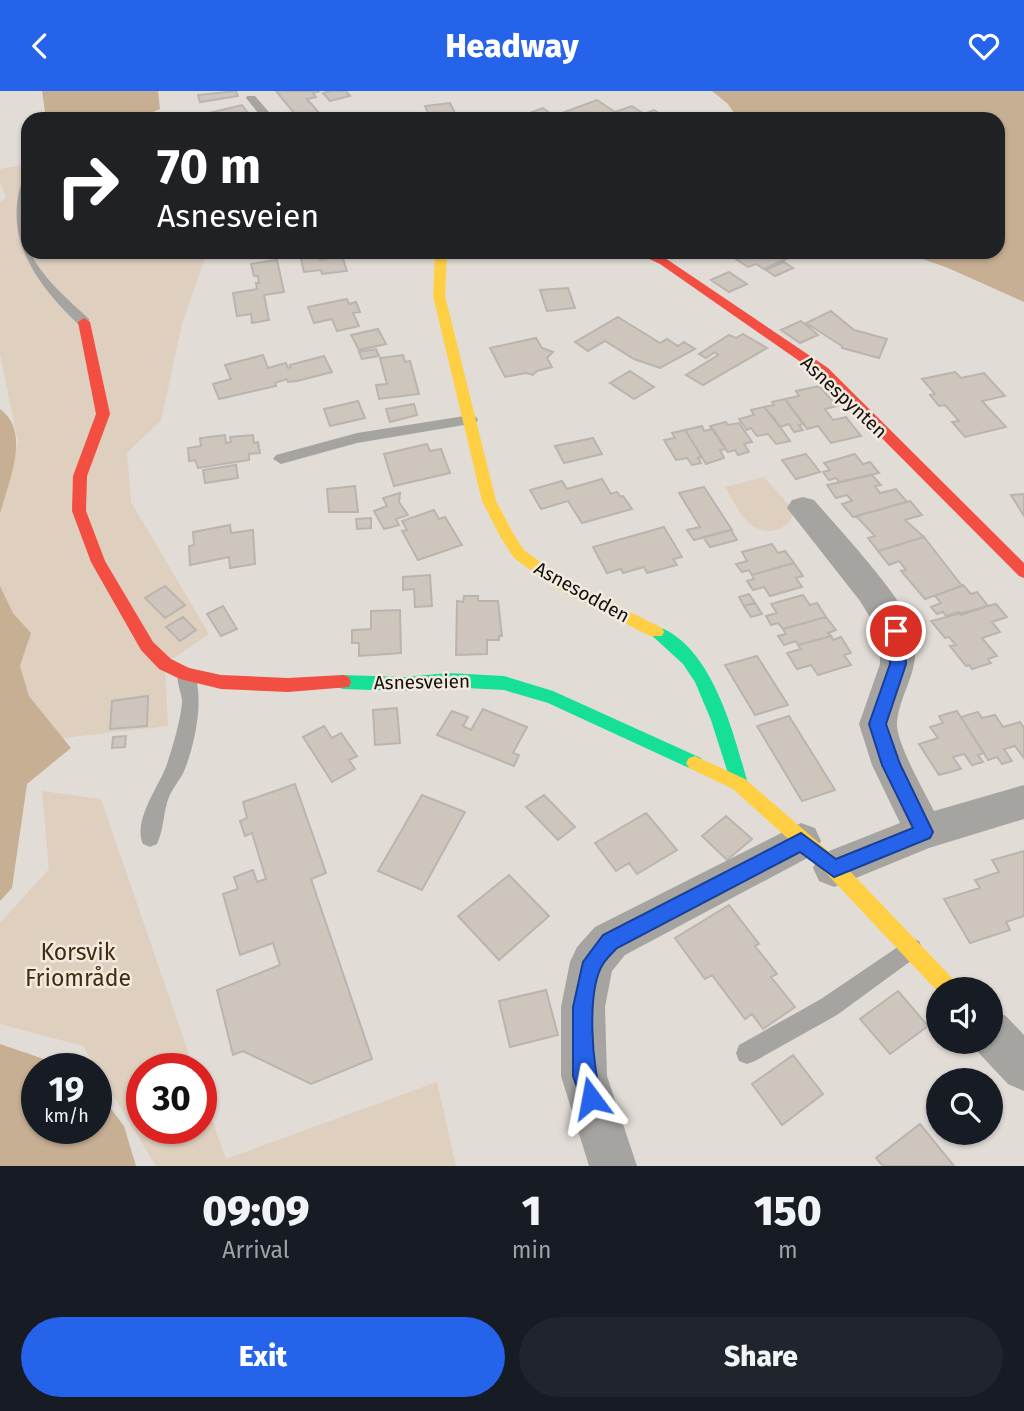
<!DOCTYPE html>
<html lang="en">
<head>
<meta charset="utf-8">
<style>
  :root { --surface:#171b24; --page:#20242c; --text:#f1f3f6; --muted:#9ea1a6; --accent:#2563eb }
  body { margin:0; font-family:"Fira Sans",sans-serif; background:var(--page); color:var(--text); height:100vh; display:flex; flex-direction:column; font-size:26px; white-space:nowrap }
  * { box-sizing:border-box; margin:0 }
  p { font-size:23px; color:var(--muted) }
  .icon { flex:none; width:38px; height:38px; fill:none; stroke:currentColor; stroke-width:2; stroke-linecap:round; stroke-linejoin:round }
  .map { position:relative; height:1075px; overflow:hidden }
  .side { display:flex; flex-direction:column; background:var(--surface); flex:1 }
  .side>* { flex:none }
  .hud { position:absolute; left:21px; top:21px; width:984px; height:147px; border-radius:21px; box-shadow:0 2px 5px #0004; background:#202124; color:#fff; overflow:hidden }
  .controls { position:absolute; left:926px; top:886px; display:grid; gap:14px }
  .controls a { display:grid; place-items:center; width:77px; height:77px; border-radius:50%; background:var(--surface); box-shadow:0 2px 5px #0004; font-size:35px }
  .speed { position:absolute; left:21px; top:962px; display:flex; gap:14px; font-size:35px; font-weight:700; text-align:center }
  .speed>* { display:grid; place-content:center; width:91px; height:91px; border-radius:50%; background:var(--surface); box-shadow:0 2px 5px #0004; line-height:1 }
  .speed small { font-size:18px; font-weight:400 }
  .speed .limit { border:10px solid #d22; background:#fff; color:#111 }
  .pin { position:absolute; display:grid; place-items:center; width:60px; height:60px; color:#fff; margin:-30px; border:4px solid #fff; border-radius:50%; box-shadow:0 2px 7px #0007 }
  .me { position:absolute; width:77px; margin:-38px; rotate:347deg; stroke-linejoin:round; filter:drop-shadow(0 0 5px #0008) }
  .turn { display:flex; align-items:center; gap:24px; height:147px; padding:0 21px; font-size:32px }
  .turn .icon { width:91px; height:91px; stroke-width:2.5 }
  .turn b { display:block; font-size:49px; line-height:60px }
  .eta { display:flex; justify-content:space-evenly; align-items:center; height:119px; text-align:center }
  .eta b { font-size:42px; font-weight:800; line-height:49px }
  .primary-button { display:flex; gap:14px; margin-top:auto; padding:14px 21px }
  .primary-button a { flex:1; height:80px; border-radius:42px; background:var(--accent); color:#fff; font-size:28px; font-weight:800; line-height:80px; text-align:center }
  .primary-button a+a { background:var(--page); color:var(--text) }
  header { display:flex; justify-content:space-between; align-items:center; height:91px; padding:0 21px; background:var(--accent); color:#fff; font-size:32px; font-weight:800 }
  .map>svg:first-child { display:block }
</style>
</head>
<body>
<header><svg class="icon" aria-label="back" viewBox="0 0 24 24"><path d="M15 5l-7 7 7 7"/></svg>Headway<svg class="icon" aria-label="heart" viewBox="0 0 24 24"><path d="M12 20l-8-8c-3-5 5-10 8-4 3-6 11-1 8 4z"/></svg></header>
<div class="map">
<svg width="1024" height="1075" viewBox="0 0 1024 1075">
  <rect width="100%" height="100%" fill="#e2dcd7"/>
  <path fill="#decfbe" d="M28 73V161H207L182 233 161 329 127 362 131 411 209 543 165 573 168 635 63 647 29 605 20 575 31 542 13 522 0 495V423L18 351 0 263V112L6 107 0 91V78Z
    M764 386 794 420C790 440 765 446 750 433 740 424 732 408 725 396Z
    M42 700 101 708 194 978H142V1038H201V998L226 1068 437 991 456 1075H156L83 955 0 933V832L49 778Z"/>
  <path fill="#c7af94" d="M42 0H158L160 18 137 28H46Z
    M712 0H1024V211L948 177 903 161H998V28H735L736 25 728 13Z
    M0 318C32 341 8 391 0 423Z
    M0 495 13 522 31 542 20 575 29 605 71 657 27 693 12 797 0 810Z
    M0 953 73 978H37V1038H96V998L124 1035 136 1075H0Z"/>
  <path fill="#cec5bc" stroke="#b9b4b0" stroke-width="2" d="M236 0 238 5 200 11 198 4Z
    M276 0H320L313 2 316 6 307 8 321 24 316 25 318 28H299Z
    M331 0H346L350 5 330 10 323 2Z
    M597 9 615 21 632 15 644 23 654 19 662 24 652 28H526L521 25 543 17 554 25Z
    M450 12 458 28H427L430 26 425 15Z
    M242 14 251 26 203 28 200 24Z
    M309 161H323L325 165 319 166 320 169 342 165 347 180 322 183 321 179 304 181 300 164Z
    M736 161H775L786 168 764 178 756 173 748 176 730 164Z
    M277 169 284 201 264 204 269 229 252 232 251 223 237 225 233 202 257 198 256 192H259L258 185H254L251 173Z
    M784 171 793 177 775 185 766 179Z
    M729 181 747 193 729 201 711 189Z
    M568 197 575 217 547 220 540 199Z
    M347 208 349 213 356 211 360 221 353 222 359 235 337 240 332 228 314 232 308 216Z
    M831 220 854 239 887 248 879 267 842 257V255L806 232Z
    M618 226 660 252 667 248 678 255 684 251 695 258 660 277 634 268 605 250 588 260 575 251Z
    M801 230 818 244 800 252 781 239Z
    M378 238 386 253 359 259 351 244Z
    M743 243 767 257 703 294 686 284 718 264 715 261 706 267 699 263 729 244 736 247Z
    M536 247 542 257 553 261 547 267 552 276 537 280 533 284 526 282 505 286 490 257Z
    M376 258 379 265 362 268 359 261Z
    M263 264 268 277 286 272 288 277 291 276 290 274 324 265 332 281 297 290 288 291 287 288 275 292 276 295 219 308 213 293 231 288 225 274Z
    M403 264 405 271 410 270 419 303 379 308 376 294 387 293 380 267Z
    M630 280 654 296 634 308 610 292Z
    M955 281 961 287 984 282 1005 305 982 310 1006 336 965 346 952 331 959 330 945 314 939 315 930 304 935 303 922 288Z
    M819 295 837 315 825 318 833 329 846 326 861 345 831 352 818 335 807 338 785 308 799 305 796 300Z
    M785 308 804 333 799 334 803 339 794 341 789 333 780 336 764 316 774 314 772 311Z
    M358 310 365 327 330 335 324 318Z
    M414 313 417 324 390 331 386 318Z
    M764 316 774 327 790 350 776 353 768 343 757 345 751 337 747 339 739 328 754 324 751 319Z
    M726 331 728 334 739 332 752 351 744 353 749 361 738 364 735 359 728 361 710 335Z
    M702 335 704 340 713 338 726 358 720 359 724 367 706 373 685 339Z
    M685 339 702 366 698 367 701 372 692 374 687 367 676 369 664 349 675 347 672 342Z
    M225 344 226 352 231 351 230 346 253 344 254 352 258 351 260 362 249 363V369L198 377 195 369 189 370 188 357 201 355 200 347Z
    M593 347 602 363 564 372 555 355Z
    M427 353 430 360 441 358 450 382 394 395 384 363Z
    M806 363 820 381 796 388 782 369Z
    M855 363 863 373 870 371 879 382 839 391 836 387 829 389 823 381 830 379 824 372Z
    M236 374 238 387 205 392 203 379Z
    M872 384 881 394 875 395 880 402 896 398 907 411 853 426 842 413 852 410 847 404 836 407 827 394Z
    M602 388 611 403 617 401 621 406 623 405 632 418 582 432 568 410 541 418 530 399 562 390 567 398Z
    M355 395 358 421H329L327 398Z
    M704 396 732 439 694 449 687 439 700 436 679 402Z
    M400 402 399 411 408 424 396 428 399 434 384 438 374 420 387 415 383 407Z
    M1024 403V425L1011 404Z
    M910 410 922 424 905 429 924 446 878 460 868 447 875 445 856 425Z
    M434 419 439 428 445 426 462 454 418 469 402 440 407 439 402 430Z
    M371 427V437L357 438 356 428Z
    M230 434 231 442 253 439 255 473 230 477 229 466 190 474 189 455 194 454 193 441Z
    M664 436 682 466 673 468 677 474 647 482 644 476 623 482 621 478 607 482 593 456Z
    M731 439 737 449 710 456 703 446Z
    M924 446 962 495 925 508 901 480 906 479 899 470 889 474 878 460Z
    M772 453 778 462 785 460 794 472 752 484 749 479 742 481 736 473 747 470 742 461Z
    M794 472 803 485 796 487 802 496 770 505 764 496 753 499 747 490 754 488 752 484Z
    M430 484 432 515 415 516 414 498 403 499V486Z
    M963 494 971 503 977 501 988 515 961 524 959 521 946 525 943 521 937 523 931 516 941 512 935 505Z
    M165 495 185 514 165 527 145 507Z
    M749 503 755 512 744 515 739 506Z
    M803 504 810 514 817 512 826 526 783 538 778 532 771 534 766 525 777 522 771 513Z
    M464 505H478V510H498L502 545H499V549H487V563L456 564 457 510 463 511Z
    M755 512 762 523 751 526 744 515Z
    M996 513 1007 526 992 531 1000 541 982 547 997 565 988 568 991 572 972 578 969 574 966 575 950 555 956 554 949 546 945 547 931 530Z
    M223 515 237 538 221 545 207 523Z
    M400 519 401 562 359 565V552H352V539L371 538V520Z
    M183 526 196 539 180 550 166 536Z
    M826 526 836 539 828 542 831 545 798 554 796 550 784 554 778 545 786 543 783 538Z
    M831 545 833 549 841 546 851 562 844 564 851 574 818 584 811 574 797 578 787 562 801 558 798 554Z
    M757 565 788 614 755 624 725 574Z
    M148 605 147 635 110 638 112 610Z
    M397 617 400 652 375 654 373 619Z
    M483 618 527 636 513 662 519 664 514 675 437 644 452 620 468 626 463 635 471 639Z
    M957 620 984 662 978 664 983 671 972 674 964 663 953 666 961 678 939 684 919 653 938 647 930 636 943 632 939 625Z
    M978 621 982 627 995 624 1003 636 1020 631 1024 637V667L1015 655 1004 658 1012 670 1002 673 997 666 988 669 961 626Z
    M789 625 835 699 802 710 757 635Z
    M324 635 332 647 341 642 357 665 349 669 355 678 332 691 303 646Z
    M126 645 125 656 112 657 113 646Z
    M295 693 326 782 311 788 372 968 311 993 243 960 233 964 217 899 280 874 273 852 240 864 223 803 238 798 234 786 253 779 257 791 266 788 252 742 245 745 240 730 247 727 243 711Z
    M422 704 465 721 422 799 378 780Z
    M544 704 575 736 558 749 526 716Z
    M646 722 677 759 637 783 629 772 616 780 595 752Z
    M726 725 752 748 727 769 702 745Z
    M1024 760V825L1006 831 1010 839 970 852 944 808 980 797 975 789 999 781 992 769Z
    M509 784 549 825 499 869 458 825Z
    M729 814 759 853 755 855 777 883 771 886 795 916 763 938 752 923 745 928 712 884 705 888 675 847Z
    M546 899 558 944 510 956 499 910Z
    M898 900 928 935 890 963 860 928Z
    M793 964 823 1003 782 1034 752 993Z
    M920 1033 954 1075H883L876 1067Z"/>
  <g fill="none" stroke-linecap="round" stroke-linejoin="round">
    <path fill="#a6a4a1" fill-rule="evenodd" d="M247 5H255L275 28H263L246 7Z
      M28 84C28 99 23 113 23 127 22 171 59 200 89 228V234H79C38 195 0 146 24 85Z
      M471 324 476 326 478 329 476 332 357 352 281 373 273 368 276 364 357 342Z
      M186 576 192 578C206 603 195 652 185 678 181 688 173 696 169 706 163 721 164 739 157 753L150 756 143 753C132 730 160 694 167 673 172 658 182 625 182 609 181 599 174 588 180 578Z
      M911 847 919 850 922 857 919 864 837 924 755 970 747 973 739 970 736 962 739 954 821 908Z"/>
    <path fill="#a6a4a1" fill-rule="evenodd" d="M803 406 814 409C837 436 908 511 914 542 921 581 901 598 897 631 895 650 925 702 934 720L1024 694V728L929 757 834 796 819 790 813 777 819 764 900 732 872 674 859 633 880 573 879 541 860 510 787 417 792 409Z
      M801 732 815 737 821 750 815 763 625 864 612 880 605 916 607 985 637 1075H589L561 985V916L570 871 577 856 595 836Z
      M990 919 1006 925 1024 944V1000L1008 993 974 957 971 950H990Z"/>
    <path fill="#16e098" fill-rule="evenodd" d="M656 535C712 553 734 643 748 693L745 698 739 701 733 698 711 629 695 591 683 573 648 541 650 537Z
      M448 582 504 585 553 600 701 667 704 672 701 677 695 679 689 677 548 612 504 599 448 596 404 600 343 598 337 596 335 591 337 586 343 584 404 586Z"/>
    <path fill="#ffcf43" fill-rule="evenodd" d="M435 161H447L445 205 496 410 514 444 524 459 562 487 662 537 664 541 662 545H650L552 495 514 467 501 447 482 410 433 205Z
      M695 665 745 688 841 771 956 891 959 898H938V901L827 783 733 698 689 677 686 672 689 667Z"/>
    <path fill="#f24e42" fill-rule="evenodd" d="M635 161H651L668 169 828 277 1024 472V487L1019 485 818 283 660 173Z
      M84 227 90 231 110 323 87 385 86 420 105 470 153 551 171 568 189 577 221 584 288 587 343 584 349 586 351 591 349 596 288 601 221 598 180 588 159 578 141 559 91 471 72 420 73 385 96 323 78 231Z"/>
  </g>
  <path fill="#2563eb" stroke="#184099" stroke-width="2" d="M896 533 904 540 906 573 886 633 900 673 933 741 930 747 834 786 800 761 617 857C612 862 606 868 603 873 586 900 592 978 602 1007L599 1015 591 1018 584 1015 573 985V916L583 871 603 844 801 742 836 768 913 737 882 674 869 633 890 573 888 540Z"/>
  <g text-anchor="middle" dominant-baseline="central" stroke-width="5" stroke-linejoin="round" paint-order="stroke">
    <g font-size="19" fill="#110e0b" stroke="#f3eadf">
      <text transform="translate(844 306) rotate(43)">Asnespynten</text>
      <text transform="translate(582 501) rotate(29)">Asnesodden</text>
      <text transform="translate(422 591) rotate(-1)">Asnesveien</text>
    </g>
    <g font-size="23" fill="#432c0d" stroke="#f3eadf">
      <text x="78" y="861">Korsvik<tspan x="78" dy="26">Friområde</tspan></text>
    </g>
  </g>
</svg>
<div class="controls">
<a><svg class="icon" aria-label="sound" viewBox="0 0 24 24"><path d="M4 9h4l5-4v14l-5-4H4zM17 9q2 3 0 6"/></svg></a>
<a><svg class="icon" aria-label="search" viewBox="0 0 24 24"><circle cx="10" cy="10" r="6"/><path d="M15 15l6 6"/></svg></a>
</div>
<div class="speed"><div>19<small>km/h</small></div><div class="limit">30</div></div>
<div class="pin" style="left:896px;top:540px;background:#d93025"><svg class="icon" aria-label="arrive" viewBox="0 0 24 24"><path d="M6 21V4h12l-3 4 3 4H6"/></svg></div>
<svg class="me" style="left:591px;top:1007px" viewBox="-20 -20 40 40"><path d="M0-17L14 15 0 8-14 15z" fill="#2563eb" stroke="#fff" stroke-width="4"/></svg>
<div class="hud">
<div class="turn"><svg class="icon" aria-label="right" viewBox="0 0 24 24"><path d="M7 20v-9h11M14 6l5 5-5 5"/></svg><div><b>70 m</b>Asnesveien</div></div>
</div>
</div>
<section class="side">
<div class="eta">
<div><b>09:09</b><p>Arrival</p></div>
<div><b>1</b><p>min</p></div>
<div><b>150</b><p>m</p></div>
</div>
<div class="primary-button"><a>Exit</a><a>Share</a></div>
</section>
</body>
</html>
